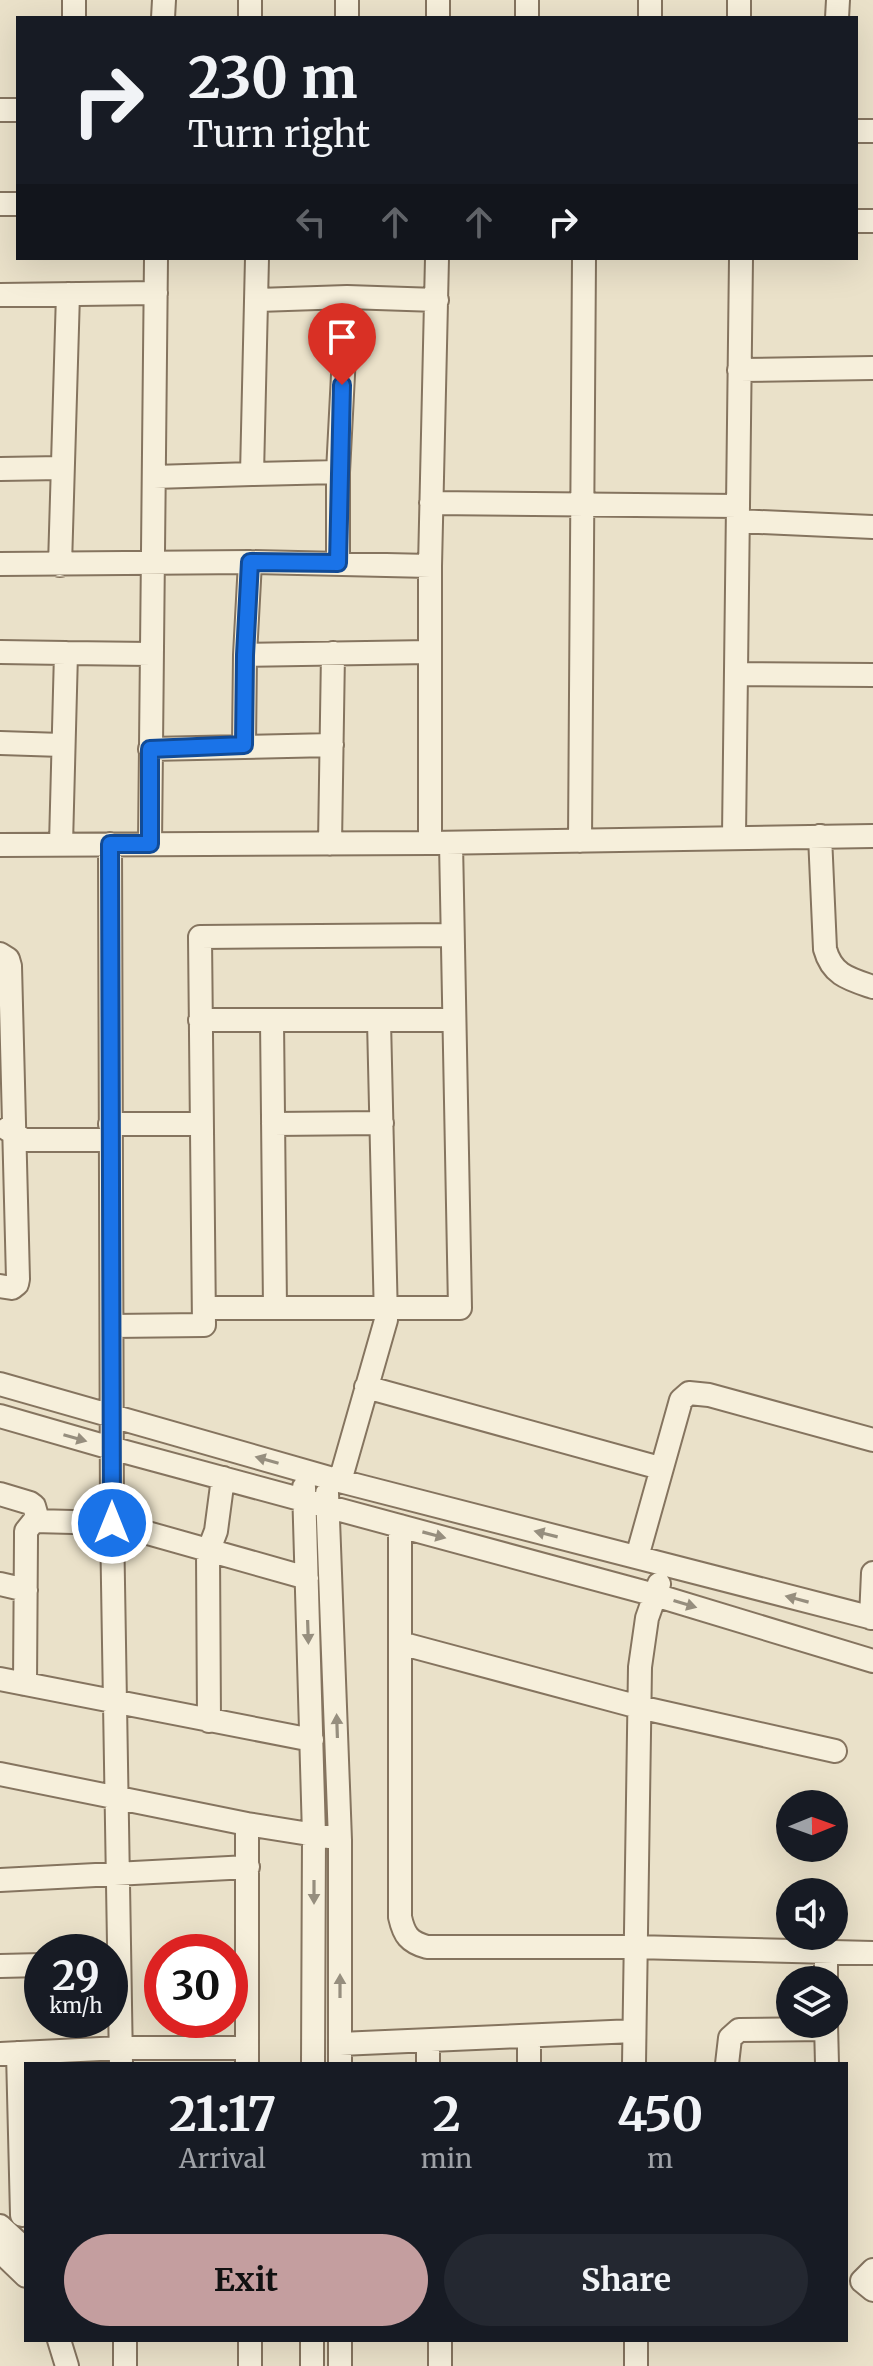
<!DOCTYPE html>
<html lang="en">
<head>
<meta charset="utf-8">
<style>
  :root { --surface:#171b24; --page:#242831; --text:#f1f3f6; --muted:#9ea1a6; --accent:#c49e9f }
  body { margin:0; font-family:Merriweather,serif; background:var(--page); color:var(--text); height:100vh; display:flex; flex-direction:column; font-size:30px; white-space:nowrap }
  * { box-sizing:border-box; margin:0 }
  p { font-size:26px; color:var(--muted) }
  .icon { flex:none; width:44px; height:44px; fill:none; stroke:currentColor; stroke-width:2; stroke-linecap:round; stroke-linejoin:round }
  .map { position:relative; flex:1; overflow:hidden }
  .panel { position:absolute; left:24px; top:2062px; width:824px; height:280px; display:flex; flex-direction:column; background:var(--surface); border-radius:0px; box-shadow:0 8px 32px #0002 }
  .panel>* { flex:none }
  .guide { position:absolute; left:16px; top:16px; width:842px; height:244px; border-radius:0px; box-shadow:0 8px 32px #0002; background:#171b24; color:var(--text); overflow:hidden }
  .needle { width:52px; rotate:89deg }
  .fabs { position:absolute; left:776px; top:1790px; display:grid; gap:16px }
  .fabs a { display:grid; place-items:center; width:72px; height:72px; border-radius:50%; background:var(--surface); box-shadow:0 8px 32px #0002; font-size:40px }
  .speed { position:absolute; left:24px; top:1934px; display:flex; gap:16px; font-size:40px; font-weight:700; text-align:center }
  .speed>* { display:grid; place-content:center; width:104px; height:104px; border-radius:50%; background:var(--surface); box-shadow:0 8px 32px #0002; line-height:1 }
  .speed small { font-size:20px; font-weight:400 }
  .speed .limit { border:12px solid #d22; background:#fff; color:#111 }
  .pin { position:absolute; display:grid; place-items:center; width:68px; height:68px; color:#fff; margin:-82px -34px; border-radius:50% 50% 50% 0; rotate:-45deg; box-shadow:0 0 8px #0007 }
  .pin .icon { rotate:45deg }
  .me { position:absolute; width:88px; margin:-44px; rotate:0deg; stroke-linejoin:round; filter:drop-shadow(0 0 6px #0008) }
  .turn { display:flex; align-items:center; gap:28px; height:168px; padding:0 40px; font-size:36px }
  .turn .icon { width:104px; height:104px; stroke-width:2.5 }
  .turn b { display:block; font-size:56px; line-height:68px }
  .lanes { display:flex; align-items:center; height:76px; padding:0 40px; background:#0003; justify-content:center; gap:40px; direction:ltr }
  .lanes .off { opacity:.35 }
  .eta { display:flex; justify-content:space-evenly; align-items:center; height:136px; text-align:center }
  .eta b { font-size:48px; font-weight:700; line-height:56px }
  .action { display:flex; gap:16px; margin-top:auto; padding:16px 40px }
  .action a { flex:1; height:92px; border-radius:48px; background:var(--accent); color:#111; font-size:32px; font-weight:700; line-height:92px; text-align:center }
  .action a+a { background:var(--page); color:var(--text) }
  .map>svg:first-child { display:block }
</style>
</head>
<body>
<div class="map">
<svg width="873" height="2366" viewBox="0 0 873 2366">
  <rect width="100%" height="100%" fill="#eae1c9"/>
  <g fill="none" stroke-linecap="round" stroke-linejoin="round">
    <defs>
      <path id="minor" d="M739 0V18
        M74 18V0
        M163 18 164 0
        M250 18V0
        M347 18V0
        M438 18V0
        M527 18V0
        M650 18V0
        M837 18 838 0
        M0 110H18
        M856 131H873
        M0 204H18
        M856 221H873
        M257 258 252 474 338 472V563
        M0 295 156 293
        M258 300 347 297
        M739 370 873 368
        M0 469 61 468
        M338 472 347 297 437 300
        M154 477 252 474
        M431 503 738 506
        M738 521 873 527
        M0 564 250 562 430 566
        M60 565 68 294
        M0 652 66 653
        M245 655 430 652
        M736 674 873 675
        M0 743 62 745
        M244 745 245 655 250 562
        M150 749 332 745
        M734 836 741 258
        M820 836 825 949C832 975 849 979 873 987
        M580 841 584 258
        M430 843V566L437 258
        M61 844 66 653 151 654
        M110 844 112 1523 121 2064
        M150 844 156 258
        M330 844 333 653
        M0 845 430 843 873 836
        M0 954 8 959 10 966 18 1279 17 1284 12 1288 0 1286
        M200 1020H454
        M272 1021 275 1308
        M110 1124H201
        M273 1124 382 1123
        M7 1129 24 1140H110
        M204 1308H460L451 843
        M112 1326 204 1325 200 937 452 935
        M0 1384 340 1481 873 1618
        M366 1387 660 1468
        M0 1416 111 1448 655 1595 873 1661
        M340 1481 386 1320 379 1021
        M304 1487 314 1835 313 2064
        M327 1493 340 1840V2064
        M0 1494 30 1503 34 1506 38 1520
        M400 1526V1917C404 1935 409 1942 427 1947H634L873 1953
        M637 1557 681 1400 689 1393 709 1395 873 1440
        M0 1584 26 1590
        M871 1618 873 1573
        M400 1643 639 1707 835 1751
        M0 1679 312 1740
        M25 1684 26 1537V1531L34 1521 112 1523 307 1578
        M209 1721 208 1552 216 1531 223 1478
        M0 1774 247 1824
        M0 1880 248 1867
        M826 1952V1980
        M0 1966 42 1965
        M826 2024 827 2064
        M529 2036V2064
        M428 2041V2064
        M340 2044 634 2031
        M18 2053 22 2215
        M0 2054 120 2048H247
        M247 2064V1824L328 1837
        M634 2064 640 1667 647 1618 659 1584
        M727 2064 730 2038 739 2030 826 2029
        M0 2226 26 2250
        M0 2251 26 2276
        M873 2270 862 2281 873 2290
        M59 2340 67 2366
        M125 2340V2366
        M250 2340V2366
        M312 2340V2366
        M340 2340V2366
        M440 2340V2366
        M636 2340V2366"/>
    </defs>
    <use href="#minor" stroke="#85745f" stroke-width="26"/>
    <use href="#minor" stroke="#f6efdb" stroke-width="22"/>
  </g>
  <defs><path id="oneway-solid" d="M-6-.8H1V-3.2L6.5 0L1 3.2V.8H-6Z" transform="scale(2)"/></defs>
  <g fill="#968e7e">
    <use href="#oneway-solid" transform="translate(75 1438) rotate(16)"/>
    <use href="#oneway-solid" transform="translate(267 1460) rotate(-164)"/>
    <use href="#oneway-solid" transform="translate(546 1534) rotate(-166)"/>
    <use href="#oneway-solid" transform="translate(434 1535) rotate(15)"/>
    <use href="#oneway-solid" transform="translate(797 1599) rotate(-165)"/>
    <use href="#oneway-solid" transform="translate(685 1604) rotate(17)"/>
    <use href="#oneway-solid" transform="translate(308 1632) rotate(88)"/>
    <use href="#oneway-solid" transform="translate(337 1726) rotate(-92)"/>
    <use href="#oneway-solid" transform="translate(314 1892) rotate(90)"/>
    <use href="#oneway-solid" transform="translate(340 1986) rotate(-90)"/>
  </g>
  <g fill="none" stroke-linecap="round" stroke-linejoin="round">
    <defs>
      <path id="route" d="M112 1523 110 844H150V749L244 745 245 655 250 562 338 563 342 385"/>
    </defs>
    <use href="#route" stroke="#114b97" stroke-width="20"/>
    <use href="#route" stroke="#1a73e8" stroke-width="14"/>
  </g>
</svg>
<div class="fabs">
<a><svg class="needle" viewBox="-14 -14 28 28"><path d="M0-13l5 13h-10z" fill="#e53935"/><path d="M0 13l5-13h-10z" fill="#9ea1a6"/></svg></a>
<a><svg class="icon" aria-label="sound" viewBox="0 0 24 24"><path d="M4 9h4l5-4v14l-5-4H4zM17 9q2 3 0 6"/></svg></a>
<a><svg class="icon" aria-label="layers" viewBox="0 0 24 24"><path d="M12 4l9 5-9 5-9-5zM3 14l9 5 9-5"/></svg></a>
</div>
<div class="speed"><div>29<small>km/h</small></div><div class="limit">30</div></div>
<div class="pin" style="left:342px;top:385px;background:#d93025"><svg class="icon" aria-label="arrive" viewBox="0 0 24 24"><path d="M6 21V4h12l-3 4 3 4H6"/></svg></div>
<svg class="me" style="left:112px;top:1523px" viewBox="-20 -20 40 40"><circle r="17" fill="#1a73e8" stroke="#fff" stroke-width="3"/><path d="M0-11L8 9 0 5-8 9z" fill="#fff"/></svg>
<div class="guide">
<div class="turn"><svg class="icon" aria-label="right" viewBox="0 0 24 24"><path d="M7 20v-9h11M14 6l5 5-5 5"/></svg><div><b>230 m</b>Turn right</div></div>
<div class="lanes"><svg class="icon off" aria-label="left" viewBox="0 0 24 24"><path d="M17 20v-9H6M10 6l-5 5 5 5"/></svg><svg class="icon off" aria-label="ahead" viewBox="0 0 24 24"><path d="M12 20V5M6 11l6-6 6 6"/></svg><svg class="icon off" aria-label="ahead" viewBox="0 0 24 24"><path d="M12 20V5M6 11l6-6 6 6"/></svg><svg class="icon" aria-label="right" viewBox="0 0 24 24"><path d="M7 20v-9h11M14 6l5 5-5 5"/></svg></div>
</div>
<section class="panel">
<div class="eta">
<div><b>21:17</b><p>Arrival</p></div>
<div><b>2</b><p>min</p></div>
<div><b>450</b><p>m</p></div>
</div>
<div class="action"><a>Exit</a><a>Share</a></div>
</section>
</div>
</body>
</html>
